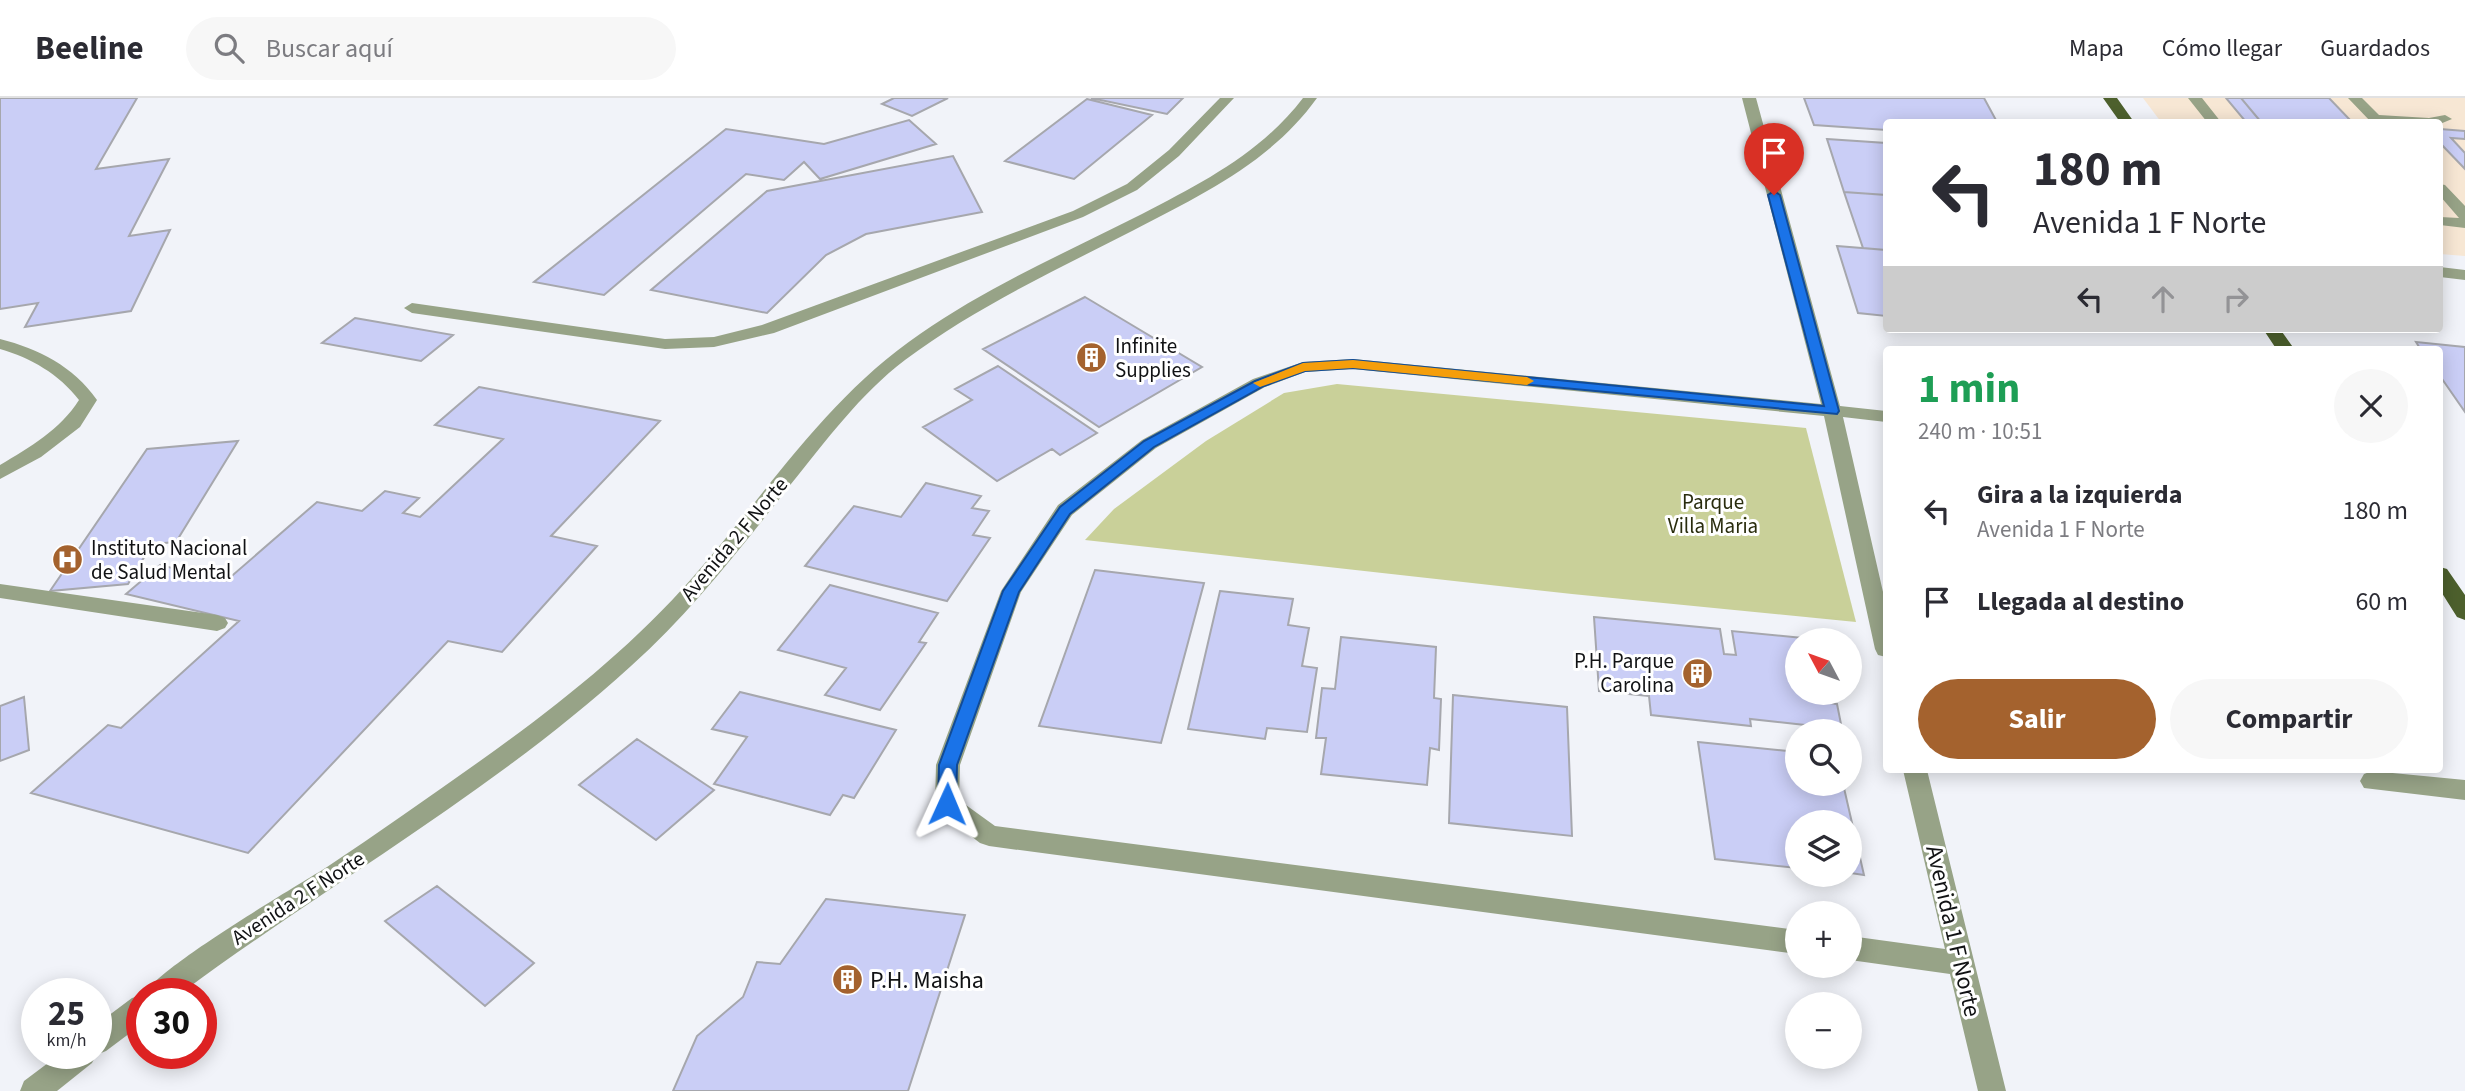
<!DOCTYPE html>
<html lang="es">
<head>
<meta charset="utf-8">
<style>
  :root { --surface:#fff; --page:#f7f7f7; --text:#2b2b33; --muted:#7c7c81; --line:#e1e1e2; --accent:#a4622e }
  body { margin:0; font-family:"Source Sans 3",sans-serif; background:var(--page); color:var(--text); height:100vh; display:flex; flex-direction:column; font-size:26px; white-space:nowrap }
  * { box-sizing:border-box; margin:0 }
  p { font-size:23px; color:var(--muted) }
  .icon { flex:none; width:38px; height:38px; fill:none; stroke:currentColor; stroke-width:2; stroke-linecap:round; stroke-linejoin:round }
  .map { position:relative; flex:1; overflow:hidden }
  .side { position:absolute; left:1883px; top:248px; width:560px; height:427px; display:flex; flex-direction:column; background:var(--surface); border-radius:7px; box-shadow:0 4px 18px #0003 }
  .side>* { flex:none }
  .hud { position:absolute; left:1883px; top:21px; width:560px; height:214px; border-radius:7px; box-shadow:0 4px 18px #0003; background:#fff; color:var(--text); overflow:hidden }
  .needle { width:46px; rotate:311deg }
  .controls { position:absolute; left:1785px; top:530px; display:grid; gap:14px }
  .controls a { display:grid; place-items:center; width:77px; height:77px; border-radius:50%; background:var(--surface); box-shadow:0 4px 18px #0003; font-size:35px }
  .speed { position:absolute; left:21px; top:880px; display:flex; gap:14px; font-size:35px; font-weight:700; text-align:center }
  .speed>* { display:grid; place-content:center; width:91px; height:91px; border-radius:50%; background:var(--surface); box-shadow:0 4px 18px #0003; line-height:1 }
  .speed small { font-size:18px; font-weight:400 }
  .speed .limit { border:10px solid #d22; background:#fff; color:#111 }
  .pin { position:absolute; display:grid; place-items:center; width:60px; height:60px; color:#fff; margin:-72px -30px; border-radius:50% 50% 50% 0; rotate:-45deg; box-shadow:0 0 7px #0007 }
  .pin .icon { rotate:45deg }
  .me { position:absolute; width:77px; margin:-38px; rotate:1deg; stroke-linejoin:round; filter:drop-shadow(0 0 5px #0008) }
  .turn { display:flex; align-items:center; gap:24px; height:147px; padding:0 35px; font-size:32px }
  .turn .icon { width:91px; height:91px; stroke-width:2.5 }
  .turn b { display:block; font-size:49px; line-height:60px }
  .lanes { display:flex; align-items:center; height:66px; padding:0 35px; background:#0003; justify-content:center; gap:35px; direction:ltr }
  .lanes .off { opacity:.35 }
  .round { display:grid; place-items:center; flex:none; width:74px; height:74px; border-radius:37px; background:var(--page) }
  .head { display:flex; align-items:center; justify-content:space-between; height:119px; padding:0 35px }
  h1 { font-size:42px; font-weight:700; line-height:52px; color:#1e9e55 }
  .primary-button { display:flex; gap:14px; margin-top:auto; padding:14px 35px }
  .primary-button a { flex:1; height:80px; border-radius:42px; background:var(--accent); color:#fff; font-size:28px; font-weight:700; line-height:80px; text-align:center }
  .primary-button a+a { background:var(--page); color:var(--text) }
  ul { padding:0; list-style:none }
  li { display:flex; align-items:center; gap:21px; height:91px; padding:0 35px }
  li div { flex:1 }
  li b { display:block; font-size:26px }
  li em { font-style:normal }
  header { display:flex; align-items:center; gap:42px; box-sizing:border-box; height:98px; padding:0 35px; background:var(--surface); border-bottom:2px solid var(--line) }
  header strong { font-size:33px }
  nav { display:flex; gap:38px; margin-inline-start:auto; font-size:24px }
  .search { width:490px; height:63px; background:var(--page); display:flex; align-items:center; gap:18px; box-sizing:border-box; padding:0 24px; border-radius:38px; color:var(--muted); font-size:26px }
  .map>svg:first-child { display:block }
</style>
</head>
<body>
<header>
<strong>Beeline</strong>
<div class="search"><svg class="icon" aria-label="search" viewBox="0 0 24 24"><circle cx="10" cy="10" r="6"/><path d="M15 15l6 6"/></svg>Buscar aquí</div>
<nav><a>Mapa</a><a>Cómo llegar</a><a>Guardados</a></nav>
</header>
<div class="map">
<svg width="2465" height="993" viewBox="0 0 2465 993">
  <rect width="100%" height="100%" fill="#f1f3f9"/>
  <path fill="#f7e7d4" d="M2143 0H2465V158L2440 156V24H2161Z"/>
  <path fill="#c9d099" d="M1337 286 1806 330 1856 524 1572 496 1085 442 1114 411 1206 343 1284 295Z"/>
  <path fill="#cacef6" stroke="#a6a7ad" stroke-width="2" d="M0 0H137L96 71 169 61 129 138 170 132 131 213 25 229 38 205 0 211Z
    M894 0H948L912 18 882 6Z
    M1091 0H1183L1167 16Z
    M1804 0H1984L1997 24H1886V32L1814 27Z
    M2226 0H2241L2261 24H2246Z
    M2241 0H2329L2352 24H2261Z
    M1087 1 1152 17 1074 81 1005 63Z
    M909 22 936 46 820 81 804 64 784 82 746 76 604 197 534 184 726 31 824 46Z
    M2440 31 2465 33V41L2451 40 2465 55V71L2440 45Z
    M1827 41 1886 45V97L1844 94Z
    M953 58 982 114 866 136 826 157 767 215 651 192 767 93Z
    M1844 94 1886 97V152L1863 150Z
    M1837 148 1886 152V218L1858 215Z
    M1085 199 1202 269 1099 329 983 251Z
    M355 220 453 237 421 263 322 245Z
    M2416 244 2465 249V314L2440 278V252H2421Z
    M998 268 1097 335 1060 357 1052 351 997 383 923 329 972 302 955 291Z
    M479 289 660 323 551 438 597 448 502 554 448 543 248 755 31 695 108 627 121 630 239 523 126 496 160 467 226 483 317 404 362 413 385 393 419 400 403 415 420 419 503 341 435 327Z
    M238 343 176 444 152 446 128 486 50 493 147 351Z
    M926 385 981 398 972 410 989 413 973 437 990 440 947 503 805 468 854 408 901 419Z
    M1095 472 1204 485 1161 645 1039 628Z
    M830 487 938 515 919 544 926 545 880 612 825 597 846 570 778 552Z
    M1220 493 1293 501 1288 527 1309 530 1302 568 1317 570 1307 634 1267 630 1265 641 1188 631Z
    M1594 519 1720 531 1724 556 1736 557 1732 533 1823 542H1797V595H1821L1823 604 1837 606 1842 631 1750 621 1751 628 1651 617 1649 598 1599 593Z
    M1341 539 1436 549 1434 600 1441 601 1439 652 1430 650 1427 687 1321 676 1326 640H1316L1322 590 1335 591Z
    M740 594 896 632 854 700 843 697 830 717 714 686 747 639 712 631Z
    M1453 597 1567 609 1572 738 1449 725Z
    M24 599 29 652 0 663V608Z
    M637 641 714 692 656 742 579 687Z
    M1698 644 1797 654V686H1829L1844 690 1864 777 1850 775V724H1797V770L1715 761Z
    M437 788 534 865 485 908 385 823Z
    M826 801 965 817 908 993H673L697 938 743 899 757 864 780 866Z"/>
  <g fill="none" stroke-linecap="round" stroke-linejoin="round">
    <path fill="#97a387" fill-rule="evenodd" d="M1220 0H1234L1179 58 1137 92 1083 119 774 235 714 249 665 251 412 215 404 210 412 205 665 241 714 239 762 227 1073 113 1127 86 1169 52Z
      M1303 0H1317C1271 64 1203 96 1134 132 1056 172 976 209 905 262 860 296 826 343 791 386 741 450 691 514 631 568 493 694 329 785 180 896H145C157 870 295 789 327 769 378 735 429 699 480 663 556 609 631 550 693 479 766 396 827 299 920 236 989 188 1067 154 1142 116 1202 85 1261 55 1303 0Z
      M1742 0H1756L1840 308 1886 313V324L1843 319 1886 507V559L1878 557 1875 551 1824 318 1353 271 1305 274 1265 289 1156 350 1072 417 1021 494 960 667 959 702 995 728 1797 832V856L989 748 980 745 938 713 935 706 936 667 1001 493 1058 407 1142 342 1253 281 1303 264 1353 261 1821 306Z
      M2188 0H2202L2221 24H2207Z
      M2348 0H2362L2379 17 2429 20 2445 17 2452 21 2440 26 2371 24Z
      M2440 86 2445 87 2465 108V130L2440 127V119L2459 120 2440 98Z
      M2440 169 2465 172V182L2440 179Z
      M0 241C39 251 73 268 97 302L80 329 41 359 0 381V367C30 349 60 332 79 302 59 276 31 260 0 251Z
      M0 486 217 517 225 520 228 525 225 530 217 533 0 500Z
      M1903 672H1927L2006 993H1978L1950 876 1850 862V838L1945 851Z
      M2372 673 2465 682V702L2364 690 2360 683 2364 676Z
      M142 897V926L106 953 96 957 92 965 57 993H20L24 983 60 956H96V927L132 900Z"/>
    <path fill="#4d602d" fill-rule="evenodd" d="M2103 0H2117L2134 24H2120Z
      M2263 231H2280L2295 252H2277Z
      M2440 469 2447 471 2465 497V522L2457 519 2440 492Z"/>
  </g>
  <path fill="#1a73e8" stroke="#114b97" stroke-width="2" d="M1774 93 1780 97 1839 313 1837 316 1353 270 1305 273 1264 288 1154 349 1070 416 1019 494 957 667 956 706 954 711 947 713 941 711 938 706 939 667 1003 493 1060 409 1144 343 1255 283 1303 265 1353 262 1824 308 1768 97Z"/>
  <path fill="#f59e0b" d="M1353 262 1527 279 1534 283 1527 287 1353 270 1305 273 1260 289 1253 285 1303 265Z"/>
  <defs>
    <symbol id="building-disc" viewBox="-11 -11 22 22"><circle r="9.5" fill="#a4622e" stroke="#fff"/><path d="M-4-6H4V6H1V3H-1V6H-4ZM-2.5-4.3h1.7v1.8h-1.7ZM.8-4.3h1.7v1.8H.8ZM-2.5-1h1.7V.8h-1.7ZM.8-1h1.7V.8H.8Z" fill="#fff"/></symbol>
    <symbol id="hospital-disc" viewBox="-11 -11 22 22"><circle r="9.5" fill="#a4622e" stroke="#fff"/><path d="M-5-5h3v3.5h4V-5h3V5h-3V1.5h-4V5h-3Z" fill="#fff"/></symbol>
  </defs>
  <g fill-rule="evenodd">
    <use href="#building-disc" x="1074" y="242" width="35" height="35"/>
    <use href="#hospital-disc" x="50" y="444" width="35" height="35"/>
    <use href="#building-disc" x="1680" y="558" width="35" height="35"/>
    <use href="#building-disc" x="830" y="864" width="35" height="35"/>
  </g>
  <g text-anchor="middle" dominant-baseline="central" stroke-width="6" stroke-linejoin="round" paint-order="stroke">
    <g font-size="21" fill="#111214" stroke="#fff" text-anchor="start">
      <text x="1115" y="248">Infinite<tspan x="1115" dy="24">Supplies</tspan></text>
      <text x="91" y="450">Instituto Nacional<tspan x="91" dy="24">de Salud Mental</tspan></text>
      <text x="1674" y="563" text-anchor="end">P.H. Parque<tspan x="1674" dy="24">Carolina</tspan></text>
    </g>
    <g font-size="21" fill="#292c0d" stroke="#fff">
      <text x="1713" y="404">Parque<tspan x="1713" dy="24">Villa Maria</tspan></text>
    </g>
    <g font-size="21" fill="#111214" stroke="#fff">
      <text transform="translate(734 441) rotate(-50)">Avenida 2 F Norte</text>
      <text transform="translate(298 800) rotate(-33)">Avenida 2 F Norte</text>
    </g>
    <g font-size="24" fill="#111214" stroke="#fff">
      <text transform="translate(1953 833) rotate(77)">Avenida 1 F Norte</text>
    </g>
    <g font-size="24" fill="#111214" stroke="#fff" text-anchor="start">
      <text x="870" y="882">P.H. Maisha</text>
    </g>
  </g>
</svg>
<div class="controls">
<a><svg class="needle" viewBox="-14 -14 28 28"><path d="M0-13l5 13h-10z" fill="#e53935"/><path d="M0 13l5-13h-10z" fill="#7c7c81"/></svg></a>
<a><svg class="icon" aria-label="search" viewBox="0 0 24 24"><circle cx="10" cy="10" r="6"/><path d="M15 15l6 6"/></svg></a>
<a><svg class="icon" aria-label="layers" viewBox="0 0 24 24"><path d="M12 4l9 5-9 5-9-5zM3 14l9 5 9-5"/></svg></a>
<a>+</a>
<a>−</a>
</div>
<div class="speed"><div>25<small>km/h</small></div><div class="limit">30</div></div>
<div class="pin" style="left:1774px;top:97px;background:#d93025"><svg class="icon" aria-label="arrive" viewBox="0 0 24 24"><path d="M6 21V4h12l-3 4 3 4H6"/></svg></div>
<svg class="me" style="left:947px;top:706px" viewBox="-20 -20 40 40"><path d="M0-17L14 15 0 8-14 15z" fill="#1a73e8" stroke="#fff" stroke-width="4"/></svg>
<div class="hud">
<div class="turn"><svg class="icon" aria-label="left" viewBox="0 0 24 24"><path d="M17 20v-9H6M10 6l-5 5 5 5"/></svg><div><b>180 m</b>Avenida 1 F Norte</div></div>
<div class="lanes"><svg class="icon" aria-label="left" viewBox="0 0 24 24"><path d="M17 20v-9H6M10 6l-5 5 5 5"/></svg><svg class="icon off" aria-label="ahead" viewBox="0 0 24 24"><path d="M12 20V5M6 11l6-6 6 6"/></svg><svg class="icon off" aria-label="right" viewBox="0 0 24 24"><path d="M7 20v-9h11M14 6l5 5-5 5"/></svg></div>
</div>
<section class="side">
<div class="head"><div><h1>1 min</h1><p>240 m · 10:51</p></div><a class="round"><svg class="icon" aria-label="close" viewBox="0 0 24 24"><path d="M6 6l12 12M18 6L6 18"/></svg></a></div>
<ul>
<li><svg class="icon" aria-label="left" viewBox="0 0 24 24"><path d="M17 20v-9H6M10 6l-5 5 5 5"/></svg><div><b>Gira a la izquierda</b><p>Avenida 1 F Norte</p></div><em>180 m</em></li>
<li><svg class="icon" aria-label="arrive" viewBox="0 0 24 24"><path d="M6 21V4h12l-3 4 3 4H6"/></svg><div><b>Llegada al destino</b></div><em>60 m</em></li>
</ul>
<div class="primary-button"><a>Salir</a><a>Compartir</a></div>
</section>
</div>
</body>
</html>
